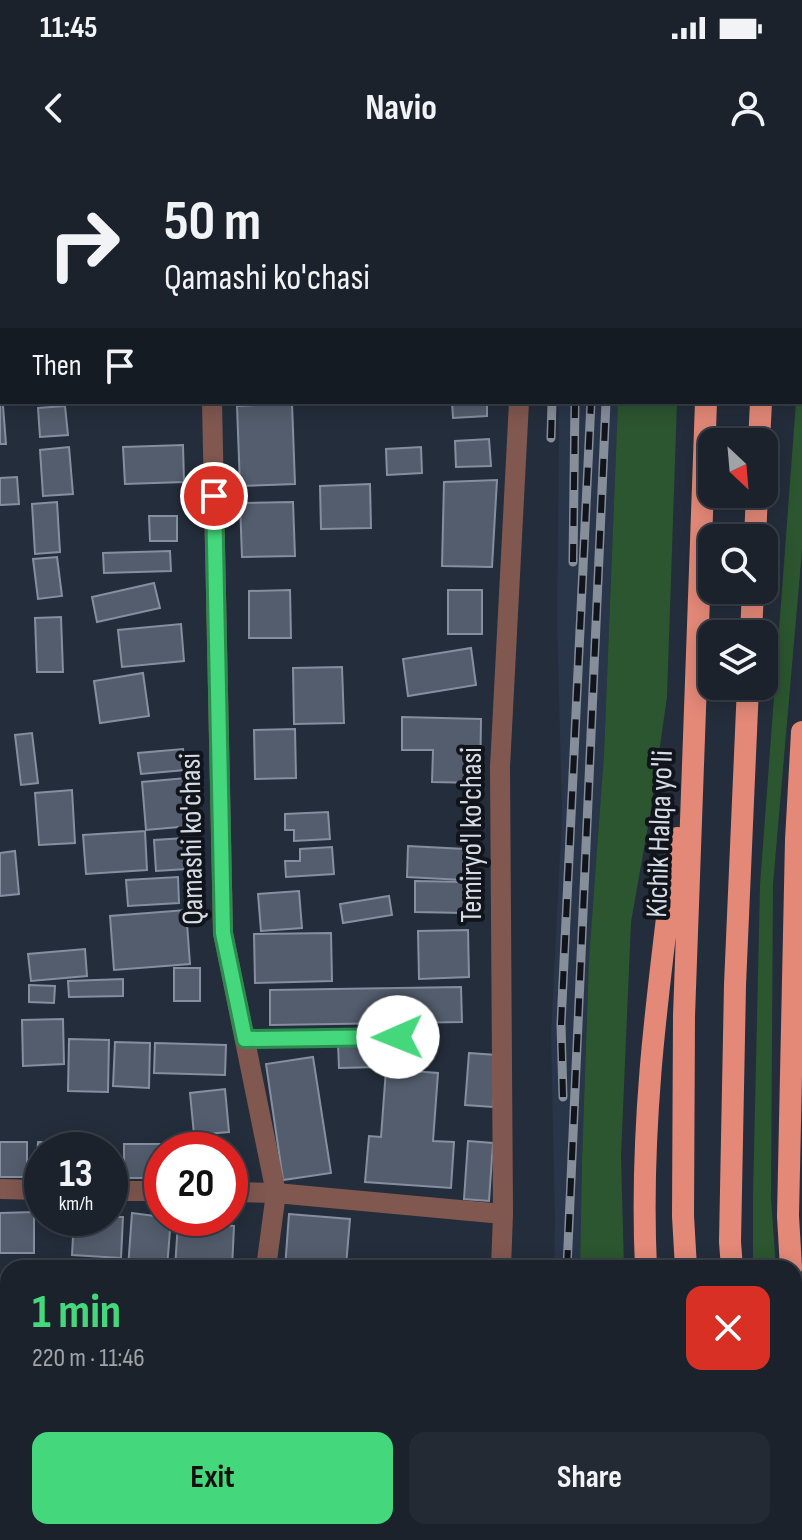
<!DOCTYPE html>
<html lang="en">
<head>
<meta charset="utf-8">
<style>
  :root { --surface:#1b222c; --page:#242a34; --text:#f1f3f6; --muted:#a0a4a9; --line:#393f48; --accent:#44d77b }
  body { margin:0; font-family:"Sofia Sans Condensed",sans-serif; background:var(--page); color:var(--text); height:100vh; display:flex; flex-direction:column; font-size:30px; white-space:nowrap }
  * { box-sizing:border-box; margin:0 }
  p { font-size:26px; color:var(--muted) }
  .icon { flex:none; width:44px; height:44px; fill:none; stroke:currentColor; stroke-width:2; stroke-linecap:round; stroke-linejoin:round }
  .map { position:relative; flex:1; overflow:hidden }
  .details { position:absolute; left:0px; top:1100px; width:802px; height:280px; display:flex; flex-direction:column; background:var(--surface); border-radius:24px 24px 0 0; box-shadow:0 4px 20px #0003,0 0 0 2px var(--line) }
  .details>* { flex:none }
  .top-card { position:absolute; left:0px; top:0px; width:802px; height:244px; box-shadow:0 4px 20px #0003,0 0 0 2px var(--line); background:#1b222c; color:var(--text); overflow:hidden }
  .needle { width:52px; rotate:154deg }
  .fabs { position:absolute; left:698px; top:268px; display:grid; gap:16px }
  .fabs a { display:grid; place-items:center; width:80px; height:80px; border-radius:16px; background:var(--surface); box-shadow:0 4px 20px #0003,0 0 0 2px var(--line); font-size:40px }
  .speed { position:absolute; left:24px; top:972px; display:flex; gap:16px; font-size:40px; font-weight:700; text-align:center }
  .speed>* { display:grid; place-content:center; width:104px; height:104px; border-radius:50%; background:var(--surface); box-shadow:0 4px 20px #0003,0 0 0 2px var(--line); line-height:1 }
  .speed small { font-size:20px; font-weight:400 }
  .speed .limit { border:12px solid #d22; background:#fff; color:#111 }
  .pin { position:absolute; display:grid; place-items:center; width:68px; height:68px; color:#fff; margin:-34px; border:4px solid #fff; border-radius:50%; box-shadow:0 2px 8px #0007 }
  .me { position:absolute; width:88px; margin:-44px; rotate:269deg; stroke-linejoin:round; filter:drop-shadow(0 0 6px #0008) }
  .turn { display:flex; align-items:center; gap:28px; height:168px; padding:0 32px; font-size:36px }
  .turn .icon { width:104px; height:104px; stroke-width:2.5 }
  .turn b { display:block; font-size:56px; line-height:68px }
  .then { display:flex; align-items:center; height:76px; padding:0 32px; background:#0003; gap:16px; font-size:30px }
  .round { display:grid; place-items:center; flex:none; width:84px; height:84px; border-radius:16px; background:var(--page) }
  .headline { display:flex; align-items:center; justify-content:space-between; height:136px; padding:0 32px }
  h1 { font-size:48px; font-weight:700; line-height:60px; color:var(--accent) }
  .action { display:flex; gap:16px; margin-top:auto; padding:16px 32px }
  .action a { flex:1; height:92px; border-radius:16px; background:var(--accent); color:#111; font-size:32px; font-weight:700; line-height:92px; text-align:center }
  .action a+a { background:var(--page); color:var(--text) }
  .status { display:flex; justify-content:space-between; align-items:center; height:56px; padding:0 40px; background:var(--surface); direction:ltr }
  .status svg { height:22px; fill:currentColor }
  header { display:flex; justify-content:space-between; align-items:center; height:104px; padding:0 32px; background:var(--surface); font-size:36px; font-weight:700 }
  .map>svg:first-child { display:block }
</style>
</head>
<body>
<div class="status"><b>11:45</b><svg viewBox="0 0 49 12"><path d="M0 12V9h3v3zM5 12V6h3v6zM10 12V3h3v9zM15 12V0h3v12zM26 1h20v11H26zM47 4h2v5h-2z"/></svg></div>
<header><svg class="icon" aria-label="back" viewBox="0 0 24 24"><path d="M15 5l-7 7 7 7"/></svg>Navio<svg class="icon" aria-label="person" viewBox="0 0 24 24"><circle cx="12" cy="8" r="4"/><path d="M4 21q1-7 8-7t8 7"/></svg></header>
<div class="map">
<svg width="802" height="1380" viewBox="0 0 802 1380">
  <rect width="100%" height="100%" fill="#242d3b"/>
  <path fill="#293549" d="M558 242H618L604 594 589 799 582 1000 580 1108H554L555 1060 551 875 562 654 557 460 559 274Z"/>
  <path fill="#2b562f" d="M795 0H802V390L773 724 771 1039 776 1108H753V1036L760 725 796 242H800V2H794Z
    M618 242H677L667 537 651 649 631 762 621 996 624 1108H580L582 1000 589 799 604 594Z
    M794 1283 802 1321V1380H792L791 1372H794Z
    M580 1372H640L641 1380H580Z"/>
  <path fill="#535d6d" stroke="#858fa1" stroke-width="2" d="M115 0H168V2H115Z
    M2 233 6 284H0V234Z
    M452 242H487V256L453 258Z
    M292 243 295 324 240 326 237 246Z
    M65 246 68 275 40 277 38 248Z
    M489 279 491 306 456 307 455 281Z
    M183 285 184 322 125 324 123 287Z
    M69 287 73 334 43 336 40 290Z
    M421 287 422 313 387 315 386 289Z
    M17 317 19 344 0 345V318Z
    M497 320 492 407 442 406 444 322Z
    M370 324 371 368 321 369 320 326Z
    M57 342 60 392 35 394 32 344Z
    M293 342 295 396 242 397 240 343Z
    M149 356H177V381H150Z
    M170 391 171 411 104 413 103 393Z
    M57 397 62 436 38 439 33 399Z
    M154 423 160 448 97 462 92 437Z
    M290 430 291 478H249V431Z
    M448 430H482V474H448Z
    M61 457 63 512H37L35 458Z
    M181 464 184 501 122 507 118 470Z
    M471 488 476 525 408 536 403 499Z
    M342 507 344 563 294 564 293 508Z
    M143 513 149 556 100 563 94 521Z
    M402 557 481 559 480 623 432 622 433 590H402Z
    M295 569 296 618 255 619 254 570Z
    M32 573 38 623 21 625 15 575Z
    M183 589 185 610 141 614 138 593Z
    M186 618 190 666 146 670 142 622Z
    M72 630 75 683 39 685 35 633Z
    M328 652 330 679 294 681V670H285V654Z
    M145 671 147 710 86 714 83 675Z
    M185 678 187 709 156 711 154 680Z
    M408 686 465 689 463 720 407 717Z
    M332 687 334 714 286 717 285 701H300V689Z
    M15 691 19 734 0 736V693Z
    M178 717 179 743 128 746 126 720Z
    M415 721 465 722 464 753 415 752Z
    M299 731 302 768 261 771 258 734Z
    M389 736 392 755 343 763 340 744Z
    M186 750 190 804 114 810 110 756Z
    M468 770 469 817 419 819 418 771Z
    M331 773 332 821 255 823 254 774Z
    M85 789 87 816 31 821 28 794Z
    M174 808H200V841H174Z
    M123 819V836L69 837 68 821Z
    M29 825 55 826 54 843 29 842Z
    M461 827 462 862 270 865V830Z
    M63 859 64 904 23 906 22 860Z
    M69 879 109 880 108 932 68 931Z
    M115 882 150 883 149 928 113 926Z
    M155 883 226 885 225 915 154 913Z
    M378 883V907L339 908 338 884Z
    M469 893 497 895 493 947 465 945Z
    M313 897 331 1013 283 1020 266 904Z
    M386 909 438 913 433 981 454 982 451 1028 365 1022 369 976 381 977Z
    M225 929 229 972 194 975 190 933Z
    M468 981 493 983 489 1041 464 1039Z
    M0 982H27V1017H0Z
    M38 982 73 983V990H42V1018H36Z
    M87 984H110V990H86Z
    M124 984H187V990H162V1018H124Z
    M34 1052V1093H0V1053Z
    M132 1053 171 1058 167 1108H128Z
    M289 1054 350 1059 346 1106 285 1108Z
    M110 1057H123L121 1098 72 1095 74 1058Z
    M178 1062 234 1066 232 1108H175Z
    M0 1165 8 1166V1202H0Z
    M45 1372H87V1380H44Z
    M264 1372H305L304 1380H264Z
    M445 1372H468V1380H445Z"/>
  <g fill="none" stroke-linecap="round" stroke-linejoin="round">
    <path stroke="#815850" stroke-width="10" d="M367 0V2
      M245 879 398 877"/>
    <path stroke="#815850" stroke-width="20" d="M532 2V0
      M0 104H2
      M212 242 223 773 276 1033 266 1108
      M0 1029 42 1030
      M110 1031H162
      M230 1032 276 1033 503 1054
      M501 1108 503 1054 500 607 519 242
      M231 1380 232 1372
      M494 1380V1372"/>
    <path stroke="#e48978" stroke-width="22" d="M717 2V0
      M773 2V0
      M759 282 761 242
      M755 378 757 334
      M751 474 753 430
      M646 1108C639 961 659 823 677 678
      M686 1108 683 1056 684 856 706 242
      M732 1108 730 1082 735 825 748 526
      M791 1108 788 1056 796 680 802 572
      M794 1149 802 1217
      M664 1372V1380
      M718 1372 719 1380
      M769 1372 770 1380"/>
    <defs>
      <path id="rail" d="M565 2V0
        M602 2 603 0
        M617 2V0
        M551 278 552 242
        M573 402 575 242
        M563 937 561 864 591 242
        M567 1108 606 242
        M565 1372V1380"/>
    </defs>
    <use href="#rail" stroke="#868e9a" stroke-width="9"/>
    <use href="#rail" stroke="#11151b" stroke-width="6" stroke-dasharray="18" stroke-linecap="butt"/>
  </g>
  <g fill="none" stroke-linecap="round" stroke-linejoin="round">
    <defs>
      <path id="route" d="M214 336 223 773 245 879 398 877"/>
    </defs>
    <use href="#route" stroke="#2c8c50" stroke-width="20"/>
    <use href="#route" stroke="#44d77b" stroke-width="14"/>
  </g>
  <g text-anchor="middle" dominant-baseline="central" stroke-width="8" stroke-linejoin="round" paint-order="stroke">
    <g font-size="30" fill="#d6dce6" stroke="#11151b">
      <text transform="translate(660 674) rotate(-88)">Kichik Halqa yo'li</text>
      <text transform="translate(472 675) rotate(-90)">Temiryo'l ko'chasi</text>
      <text transform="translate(192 679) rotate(-91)">Qamashi ko'chasi</text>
    </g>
  </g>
</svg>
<div class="fabs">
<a><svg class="needle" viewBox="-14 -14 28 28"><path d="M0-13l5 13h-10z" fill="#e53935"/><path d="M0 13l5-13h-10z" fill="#a0a4a9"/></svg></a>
<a><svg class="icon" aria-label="search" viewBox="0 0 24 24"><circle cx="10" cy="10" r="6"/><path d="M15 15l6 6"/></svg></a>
<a><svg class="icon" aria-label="layers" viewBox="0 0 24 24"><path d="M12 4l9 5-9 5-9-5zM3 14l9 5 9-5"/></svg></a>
</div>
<div class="speed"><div>13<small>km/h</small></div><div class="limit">20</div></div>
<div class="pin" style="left:214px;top:336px;background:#d93025"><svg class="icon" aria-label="arrive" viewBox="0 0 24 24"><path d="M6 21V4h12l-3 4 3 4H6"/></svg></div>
<svg class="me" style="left:398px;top:877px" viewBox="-20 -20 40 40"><circle r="19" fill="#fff"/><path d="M0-13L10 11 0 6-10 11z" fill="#44d77b"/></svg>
<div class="top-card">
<div class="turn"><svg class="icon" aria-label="right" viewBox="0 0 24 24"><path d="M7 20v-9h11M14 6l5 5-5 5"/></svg><div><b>50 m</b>Qamashi ko'chasi</div></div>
<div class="then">Then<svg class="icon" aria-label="arrive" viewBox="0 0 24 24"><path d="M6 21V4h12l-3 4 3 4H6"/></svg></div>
</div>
<section class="details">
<div class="headline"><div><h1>1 min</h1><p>220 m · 11:46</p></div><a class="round" style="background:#d93025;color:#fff"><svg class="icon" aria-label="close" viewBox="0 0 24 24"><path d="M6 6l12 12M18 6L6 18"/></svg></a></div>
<div class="action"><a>Exit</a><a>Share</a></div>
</section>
</div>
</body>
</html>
